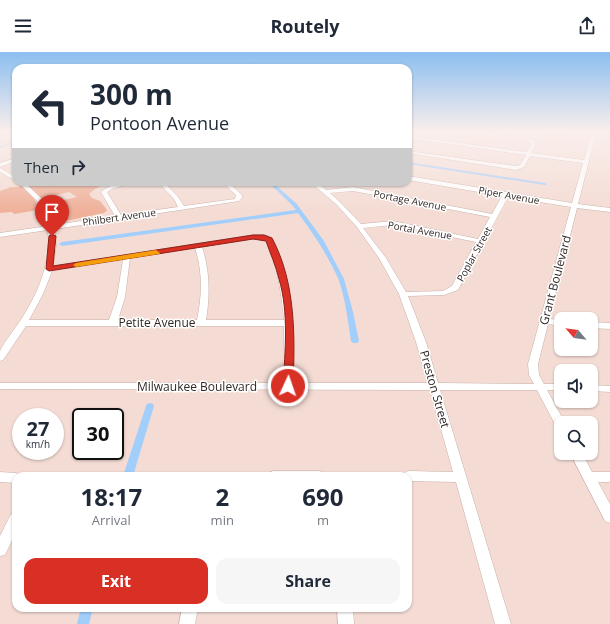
<!DOCTYPE html>
<html lang="en">
<head>
<meta charset="utf-8">
<style>
  :root { --surface:#fff; --page:#f6f6f7; --text:#1f2937; --muted:#747a83; --accent:#d93025 }
  body { margin:0; font-family:"Open Sans",sans-serif; background:var(--page); color:var(--text); height:100vh; display:flex; flex-direction:column; font-size:15px; white-space:nowrap }
  * { box-sizing:border-box; margin:0 }
  p { font-size:13px; color:var(--muted) }
  .icon { flex:none; width:22px; height:22px; fill:none; stroke:currentColor; stroke-width:2; stroke-linecap:round; stroke-linejoin:round }
  .map { position:relative; flex:1; overflow:hidden }
  .drawer { position:absolute; left:12px; top:420px; width:400px; height:140px; display:flex; flex-direction:column; background:var(--surface); border-radius:12px; box-shadow:0 1px 3px #0004 }
  .drawer>* { flex:none }
  .banner { position:absolute; left:12px; top:12px; width:400px; height:122px; border-radius:12px; box-shadow:0 1px 3px #0004; background:#fff; color:var(--text); overflow:hidden }
  .needle { width:26px; rotate:298deg }
  .fabs { position:absolute; left:554px; top:260px; display:grid; gap:8px }
  .fabs a { display:grid; place-items:center; width:44px; height:44px; border-radius:8px; background:var(--surface); box-shadow:0 1px 3px #0004; font-size:20px }
  .speed { position:absolute; left:12px; top:356px; display:flex; gap:8px; font-size:20px; font-weight:700; text-align:center }
  .speed>* { display:grid; place-content:center; width:52px; height:52px; border-radius:50%; background:var(--surface); box-shadow:0 1px 3px #0004; line-height:1 }
  .speed small { font-size:10px; font-weight:400 }
  .speed .limit { border:2px solid #111; border-radius:6px; background:#fff; color:#111 }
  .pin { position:absolute; display:grid; place-items:center; width:34px; height:34px; color:#fff; margin:-41px -17px; border-radius:50% 50% 50% 0; rotate:-45deg; box-shadow:0 0 4px #0007 }
  .pin .icon { rotate:45deg }
  .me { position:absolute; width:44px; margin:-22px; rotate:3deg; stroke-linejoin:round; filter:drop-shadow(0 0 3px #0008) }
  .turn { display:flex; align-items:center; gap:14px; height:84px; padding:0 12px; font-size:18px }
  .turn .icon { width:52px; height:52px; stroke-width:2.5 }
  .turn b { display:block; font-size:28px; line-height:34px }
  .then { display:flex; align-items:center; height:38px; padding:0 12px; background:#0003; gap:8px; font-size:15px }
  .eta { display:flex; justify-content:space-evenly; align-items:center; height:68px; text-align:center }
  .eta b { font-size:24px; font-weight:700; line-height:28px }
  .action { display:flex; gap:8px; margin-top:auto; padding:8px 12px }
  .action a { flex:1; height:46px; border-radius:12px; background:var(--accent); color:#fff; font-size:16px; font-weight:700; line-height:46px; text-align:center }
  .action a+a { background:var(--page); color:var(--text) }
  header { display:flex; justify-content:space-between; align-items:center; height:52px; padding:0 12px; background:var(--surface); font-size:18px; font-weight:700 }
  .map>svg:first-child { display:block }
</style>
</head>
<body>
<header><svg class="icon" aria-label="menu" viewBox="0 0 24 24"><path d="M4 6h16M4 12h16M4 18h16"/></svg>Routely<svg class="icon" aria-label="share" viewBox="0 0 24 24"><path d="M12 15V3M7 8l5-5 5 5M5 13v7h14v-7"/></svg></header>
<div class="map">
<svg width="610" height="572" viewBox="0 0 610 572">
  <rect width="100%" height="100%" fill="#f4dcd4"/>
  <path fill="#efb19a" d="M22 130H108L95 137 89 142 92 146 100 149 107 158 104 161 56 171 46 152 77 145 69 140 35 148 38 158 14 162 12 160 0 161V139L11 135H19Z"/>
  <g fill="none" stroke-linecap="round" stroke-linejoin="round">
    <path fill="#a2cefc" fill-rule="evenodd" d="M528 79H537L569 84 567 85Z
      M16 89V91L0 96V94Z
      M408 110 545 131 547 132 545 133 408 112Z
      M268 130H272L296 151 324 189 344 227 353 260 359 289 357 291H353L351 289C348 269 345 244 338 226 327 202 313 181 298 161L62 194 59 192 62 190 296 158 292 153Z
      M150 351 153 352 154 354 133 424H123L146 354 147 352Z
      M81 556H93L89 572H77Z"/>
    <defs>
      <path id="minor" d="M457 79H469L532 88 536 92 531 101 584 108 592 79 610 80V82L596 81 578 152 610 156V160L577 156 549 267 561 268V274L548 272 538 312 539 323 544 332H561V338H547L565 371H561V377L557 376 537 338H440L511 572H495L456 430 408 429V424H402L404 421 408 419 453 420 430 338 0 337V331H283L284 274H26L3 308 0 309C0 306 0 302 0 300 1 294 18 273 22 266 39 239 51 210 48 178L0 185V181L48 174 38 150 18 130H24L43 148 54 173 115 164 101 140C110 132 124 130 136 130L112 137 107 140 121 163 178 155 174 147 158 130H164L178 145 184 154 235 147 236 143 222 130H228L242 143V146L239 149 55 177 56 194 53 214 253 183C259 183 266 182 271 186 274 189 276 196 278 200 295 241 294 287 293 331H428L416 290 399 242 379 206 357 175 336 152 310 130H316L326 138 353 135 492 162 502 144 408 128V124L572 151 583 111 530 104 524 115 516 118 408 101V99L516 114 520 113 526 103 408 86V84L527 100 532 92 530 90 523 88ZM353 139 490 165 478 187 393 169 361 172 340 150 330 141ZM508 145 571 155 528 312 529 323 534 332 438 331 426 290 408 244 444 243 458 238ZM393 173 476 190 452 234 443 239 406 240 386 206 363 176ZM253 187C257 187 262 186 265 189 276 199 283 253 284 268H206C210 244 210 219 202 195ZM195 196C203 220 202 244 197 268H118L125 245 130 206ZM123 208 117 245 109 268H29L43 242 52 219Z
        M16 80V82L0 87V85Z
        M16 106V109L0 115V111Z
        M0 116 16 125V129L0 120Z
        M591 270 610 271V277L591 276Z
        M591 333 610 334V340L591 339Z
        M570 401H582L592 420H610V430H598L610 452V471L605 469Z
        M273 419H320L324 421 326 424H267L269 421Z
        M0 420 16 421 21 424H16V431L0 430Z
        M16 460V480L5 503 0 504V484L11 462Z
        M182 556H198L195 572H179Z
        M337 556H353L354 572H338Z"/>
    </defs>
    <use href="#minor" stroke="#c8b1a9" stroke-width="1"/>
    <use href="#minor" fill="#fff" fill-rule="evenodd"/>
  </g>
  <linearGradient id="sky" x2="0" y2="1"><stop stop-color="#8cbef0"/><stop offset="0.5" stop-color="#faefec"/><stop offset="1" stop-color="#faefec" stop-opacity="0"/></linearGradient>
  <rect width="610" height="159" fill="url(#sky)"/>
  <path fill="#d93025" stroke="#8d1f18" d="M52 182 56 184 53 214 253 183H264L272 186C296 231 295 285 293 334L292 337H284L283 334C285 299 289 261 279 227 276 214 270 201 266 189L253 187 49 219 46 217 49 184Z"/>
  <path fill="#f59e0b" d="M156 198 160 201 159 202 76 215 73 213 76 211Z"/>
  <g text-anchor="middle" dominant-baseline="central" stroke-width="3" stroke-linejoin="round" paint-order="stroke">
    <g font-size="10" fill="#312825" stroke="#fff">
      <text transform="translate(509 143) rotate(10)">Piper Avenue</text>
      <text transform="translate(410 148) rotate(11)">Portage Avenue</text>
      <text transform="translate(119 165) rotate(-8)">Philbert Avenue</text>
      <text transform="translate(420 178) rotate(10)">Portal Avenue</text>
      <text transform="translate(474 202) rotate(-61)">Poplar Street</text>
    </g>
    <g font-size="12" fill="#312825" stroke="#fff">
      <text transform="translate(555 228) rotate(-75)">Grant Boulevard</text>
      <text x="157" y="270">Petite Avenue</text>
      <text x="197" y="334">Milwaukee Boulevard</text>
      <text transform="translate(435 337) rotate(74)">Preston Street</text>
    </g>
  </g>
</svg>
<div class="fabs">
<a><svg class="needle" viewBox="-14 -14 28 28"><path d="M0-13l5 13h-10z" fill="#e53935"/><path d="M0 13l5-13h-10z" fill="#747a83"/></svg></a>
<a><svg class="icon" aria-label="sound" viewBox="0 0 24 24"><path d="M4 9h4l5-4v14l-5-4H4zM17 9q2 3 0 6"/></svg></a>
<a><svg class="icon" aria-label="search" viewBox="0 0 24 24"><circle cx="10" cy="10" r="6"/><path d="M15 15l6 6"/></svg></a>
</div>
<div class="speed"><div>27<small>km/h</small></div><div class="limit">30</div></div>
<div class="pin" style="left:52px;top:184px;background:#d93025"><svg class="icon" aria-label="arrive" viewBox="0 0 24 24"><path d="M6 21V4h12l-3 4 3 4H6"/></svg></div>
<svg class="me" style="left:288px;top:334px" viewBox="-20 -20 40 40"><circle r="17" fill="#d93025" stroke="#fff" stroke-width="3"/><path d="M0-11L8 9 0 5-8 9z" fill="#fff"/></svg>
<div class="banner">
<div class="turn"><svg class="icon" aria-label="left" viewBox="0 0 24 24"><path d="M17 20v-9H6M10 6l-5 5 5 5"/></svg><div><b>300 m</b>Pontoon Avenue</div></div>
<div class="then">Then<svg class="icon" aria-label="right" viewBox="0 0 24 24"><path d="M7 20v-9h11M14 6l5 5-5 5"/></svg></div>
</div>
<section class="drawer">
<div class="eta">
<div><b>18:17</b><p>Arrival</p></div>
<div><b>2</b><p>min</p></div>
<div><b>690</b><p>m</p></div>
</div>
<div class="action"><a>Exit</a><a>Share</a></div>
</section>
</div>
</body>
</html>
